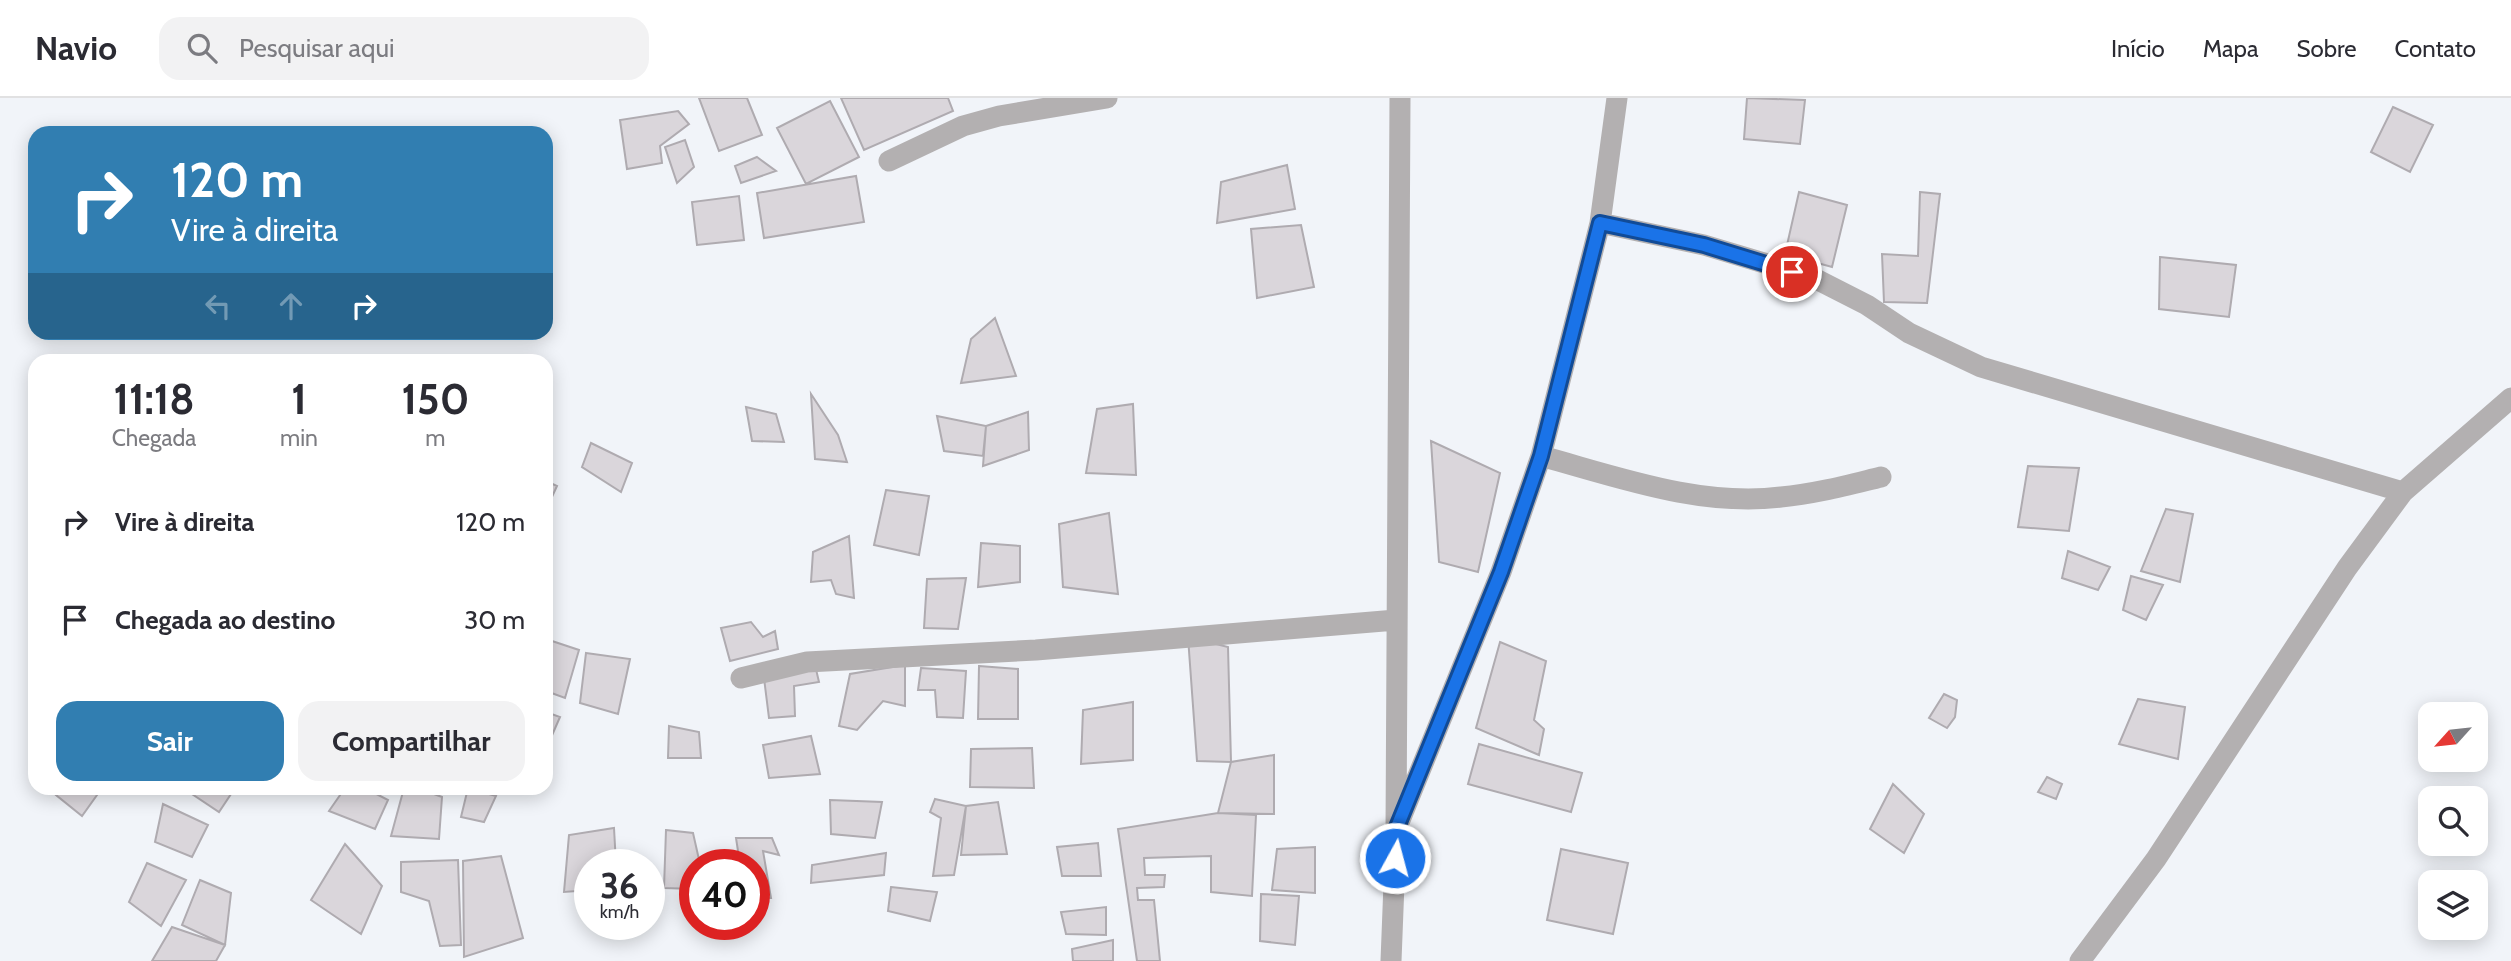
<!DOCTYPE html>
<html lang="pt">
<head>
<meta charset="utf-8">
<style>
  :root { --surface:#fff; --page:#f2f2f3; --text:#2b2b33; --muted:#7c7c81; --line:#e1e1e2; --accent:#317eb1 }
  body { margin:0; font-family:Cabin,sans-serif; background:var(--page); color:var(--text); height:100vh; display:flex; flex-direction:column; font-size:26px; white-space:nowrap }
  * { box-sizing:border-box; margin:0 }
  p { font-size:23px; color:var(--muted) }
  .icon { flex:none; width:38px; height:38px; fill:none; stroke:currentColor; stroke-width:2; stroke-linecap:round; stroke-linejoin:round }
  .map { position:relative; flex:1; overflow:hidden }
  .side { position:absolute; left:28px; top:256px; width:525px; height:441px; display:flex; flex-direction:column; background:var(--surface); border-radius:21px; box-shadow:0 4px 18px #0003 }
  .side>* { flex:none }
  .hud { position:absolute; left:28px; top:28px; width:525px; height:214px; border-radius:21px; box-shadow:0 4px 18px #0003; background:#317eb1; color:#fff; overflow:hidden }
  .needle { width:46px; rotate:243deg }
  .tools { position:absolute; left:2418px; top:604px; display:grid; gap:14px }
  .tools a { display:grid; place-items:center; width:70px; height:70px; border-radius:14px; background:var(--surface); box-shadow:0 4px 18px #0003; font-size:35px }
  .speed { position:absolute; left:574px; top:751px; display:flex; gap:14px; font-size:35px; font-weight:700; text-align:center }
  .speed>* { display:grid; place-content:center; width:91px; height:91px; border-radius:50%; background:var(--surface); box-shadow:0 4px 18px #0003; line-height:1 }
  .speed small { font-size:18px; font-weight:400 }
  .speed .limit { border:10px solid #d22; background:#fff; color:#111 }
  .pin { position:absolute; display:grid; place-items:center; width:60px; height:60px; color:#fff; margin:-30px; border:4px solid #fff; border-radius:50%; box-shadow:0 2px 7px #0007 }
  .me { position:absolute; width:77px; margin:-38px; rotate:7deg; stroke-linejoin:round; filter:drop-shadow(0 0 5px #0008) }
  .turn { display:flex; align-items:center; gap:24px; height:147px; padding:0 28px; font-size:32px }
  .turn .icon { width:91px; height:91px; stroke-width:2.5 }
  .turn b { display:block; font-size:49px; line-height:60px }
  .lanes { display:flex; align-items:center; height:66px; padding:0 28px; background:#0003; justify-content:center; gap:35px; direction:ltr }
  .lanes .off { opacity:.35 }
  .eta { display:flex; justify-content:space-evenly; align-items:center; height:119px; text-align:center }
  .eta b { font-size:42px; font-weight:800; line-height:49px }
  .action { display:flex; gap:14px; margin-top:auto; padding:14px 28px }
  .action a { flex:1; height:80px; border-radius:21px; background:var(--accent); color:#fff; font-size:28px; font-weight:800; line-height:80px; text-align:center }
  .action a+a { background:var(--page); color:var(--text) }
  ul { padding:0; list-style:none }
  li { display:flex; align-items:center; gap:21px; height:98px; padding:0 28px }
  li div { flex:1 }
  li b { display:block; font-size:26px }
  li em { font-style:normal }
  header { display:flex; align-items:center; gap:42px; box-sizing:border-box; height:98px; padding:0 35px; background:var(--surface); border-bottom:2px solid var(--line) }
  header strong { font-size:33px }
  nav { display:flex; gap:38px; margin-inline-start:auto; font-size:24px }
  .search { width:490px; height:63px; background:var(--page); display:flex; align-items:center; gap:18px; box-sizing:border-box; padding:0 24px; border-radius:21px; color:var(--muted); font-size:26px }
  .map>svg:first-child { display:block }
</style>
</head>
<body>
<header>
<strong>Navio</strong>
<div class="search"><svg class="icon" aria-label="search" viewBox="0 0 24 24"><circle cx="10" cy="10" r="6"/><path d="M15 15l6 6"/></svg>Pesquisar aqui</div>
<nav><a>Início</a><a>Mapa</a><a>Sobre</a><a>Contato</a></nav>
</header>
<div class="map">
<svg width="2511" height="863" viewBox="0 0 2511 863">
  <rect width="100%" height="100%" fill="#f1f4f9"/>
  <path fill="#dad6db" stroke="#afabb0" stroke-width="2" d="M699 0H747L762 37 719 53Z
    M841 0H948L953 13 864 52Z
    M1747 0 1805 2 1800 46 1744 41Z
    M830 3 859 59 806 86 777 30Z
    M2393 9 2433 27 2410 74 2371 54Z
    M678 13 689 26 660 48 662 65 627 71 620 22Z
    M685 42 694 69 677 85 665 49Z
    M757 59 776 73 741 85 735 68Z
    M1287 67 1295 111 1217 125 1221 84Z
    M856 78 864 124 764 140 757 95Z
    M1799 94 1847 107 1832 169 1785 156Z
    M1920 94 1940 96 1927 205 1884 204 1882 156 1918 158Z
    M739 98 744 142 697 147 692 104Z
    M1301 127 1314 189 1257 200 1251 131Z
    M2160 159 2236 167 2229 219 2159 211Z
    M995 220 1016 278 961 285 971 241Z
    M811 296 838 337 847 364 815 361Z
    M1133 306 1136 377 1086 375 1097 311Z
    M746 309 776 316 784 344 752 343Z
    M1028 314 1029 352 983 368 986 328Z
    M937 318 986 328 983 358 944 353Z
    M1431 343 1500 375 1478 474 1439 464Z
    M591 345 632 365 621 394 582 369Z
    M2028 368 2079 370 2069 433 2018 429Z
    M546 383 557 388 546 412Z
    M886 392 929 398 919 457 874 447Z
    M2166 411 2193 416 2180 484 2141 473Z
    M1109 415 1118 496 1063 489 1059 426Z
    M849 438 854 500 836 496 831 482 811 484 813 454Z
    M981 445 1020 448V484L978 489Z
    M2068 453 2110 469 2098 492 2062 480Z
    M2131 478 2163 487 2146 522 2123 512Z
    M966 480 958 531 924 530 927 481Z
    M751 524 763 539 775 533 778 551 730 563 721 530Z
    M1188 539 1228 549 1231 664 1197 663Z
    M549 542 579 552 565 600 546 593Z
    M1500 544 1546 563 1534 622 1544 631 1539 657 1476 630Z
    M586 555 630 561 618 616 580 605Z
    M815 567 819 584 794 588 795 618 769 620 764 580Z
    M905 567V608L883 603 857 632 839 628 850 576Z
    M979 568 1018 571V621H978Z
    M921 570 966 573 963 620 937 619 935 592H918Z
    M1944 596 1957 602 1955 619 1947 630 1929 620Z
    M2138 601 2185 609 2178 661 2119 646Z
    M1133 604V662L1081 666 1083 612Z
    M546 614 560 619 546 651Z
    M669 628 699 634 701 660H668Z
    M811 638 820 676 769 680 763 647Z
    M1479 646 1582 675 1571 714 1468 686Z
    M1032 650 1034 690 970 689 971 651Z
    M1274 657V716L1218 715 1231 664Z
    M2047 679 2062 686 2056 701 2038 694Z
    M1893 686 1924 716 1904 755 1870 731Z
    M62 690H102L82 718 56 697Z
    M183 690H235L219 714Z
    M345 690H365L388 702 375 731 329 713Z
    M404 690H418L442 699 439 741 391 738Z
    M468 690 496 698 484 724 461 719Z
    M935 701 966 708 954 777 933 778 941 720 930 714Z
    M830 702 882 704 875 740 831 736Z
    M998 704 1007 756 961 757 966 708Z
    M163 706 208 727 192 759 155 744Z
    M1218 715 1256 717 1252 798 1211 794V758L1144 760 1145 777H1165L1164 789 1137 790 1138 802H1154L1160 863H1137L1118 731Z
    M614 730 616 766H590V792L564 794 569 737Z
    M666 732 693 735 700 766H695V791L664 790Z
    M736 740H772L779 757 763 753 771 800H754V766H740Z
    M1098 745 1101 778H1062L1057 749Z
    M345 746 382 788 361 836 311 802Z
    M1315 749V795L1272 792 1277 751Z
    M1561 751 1628 765 1613 836 1547 822Z
    M886 755 884 777 811 785 812 767Z
    M501 758 523 840 464 859 463 763Z
    M458 762 461 847 440 848 429 803 401 794V764Z
    M147 765 186 782 161 828 129 804Z
    M200 782 231 795 225 847 182 827Z
    M891 789 937 794 930 823 888 813Z
    M1261 796 1299 798 1295 847 1260 843Z
    M1106 809V837L1066 836 1061 814Z
    M172 829 225 847 216 863H152Z
    M1113 842V863H1073L1072 851Z"/>
  <g fill="none" stroke-linecap="round" stroke-linejoin="round">
    <path stroke="#b3b0b1" stroke-width="21" d="M889 63 963 28 999 18 1107 0
      M1600 125 1704 147 1814 180 1867 207 1909 235 1981 269 2403 394
      M1541 358C1618 379 1700 409 1781 399 1815 396 1848 387 1881 379
      M741 580 807 564 1036 552 1396 522
      M1400 722 1501 474 1541 358 1600 125 1617 0
      M1391 863 1396 734 1400 0
      M2080 863 2156 761 2347 470 2403 394 2511 300"/>
  </g>
  <g fill="none" stroke-linecap="round" stroke-linejoin="round">
    <defs>
      <path id="route" d="M1395 760V734L1501 474 1541 358 1600 125 1704 147 1792 174"/>
    </defs>
    <use href="#route" stroke="#114b97" stroke-width="18"/>
    <use href="#route" stroke="#1a73e8" stroke-width="12"/>
  </g>
</svg>
<div class="tools">
<a><svg class="needle" viewBox="-14 -14 28 28"><path d="M0-13l5 13h-10z" fill="#e53935"/><path d="M0 13l5-13h-10z" fill="#7c7c81"/></svg></a>
<a><svg class="icon" aria-label="search" viewBox="0 0 24 24"><circle cx="10" cy="10" r="6"/><path d="M15 15l6 6"/></svg></a>
<a><svg class="icon" aria-label="layers" viewBox="0 0 24 24"><path d="M12 4l9 5-9 5-9-5zM3 14l9 5 9-5"/></svg></a>
</div>
<div class="speed"><div>36<small>km/h</small></div><div class="limit">40</div></div>
<div class="pin" style="left:1792px;top:174px;background:#d93025"><svg class="icon" aria-label="arrive" viewBox="0 0 24 24"><path d="M6 21V4h12l-3 4 3 4H6"/></svg></div>
<svg class="me" style="left:1395px;top:760px" viewBox="-20 -20 40 40"><circle r="17" fill="#1a73e8" stroke="#fff" stroke-width="3"/><path d="M0-11L8 9 0 5-8 9z" fill="#fff"/></svg>
<div class="hud">
<div class="turn"><svg class="icon" aria-label="right" viewBox="0 0 24 24"><path d="M7 20v-9h11M14 6l5 5-5 5"/></svg><div><b>120 m</b>Vire à direita</div></div>
<div class="lanes"><svg class="icon off" aria-label="left" viewBox="0 0 24 24"><path d="M17 20v-9H6M10 6l-5 5 5 5"/></svg><svg class="icon off" aria-label="ahead" viewBox="0 0 24 24"><path d="M12 20V5M6 11l6-6 6 6"/></svg><svg class="icon" aria-label="right" viewBox="0 0 24 24"><path d="M7 20v-9h11M14 6l5 5-5 5"/></svg></div>
</div>
<section class="side">
<div class="eta">
<div><b>11:18</b><p>Chegada</p></div>
<div><b>1</b><p>min</p></div>
<div><b>150</b><p>m</p></div>
</div>
<ul>
<li><svg class="icon" aria-label="right" viewBox="0 0 24 24"><path d="M7 20v-9h11M14 6l5 5-5 5"/></svg><div><b>Vire à direita</b></div><em>120 m</em></li>
<li><svg class="icon" aria-label="arrive" viewBox="0 0 24 24"><path d="M6 21V4h12l-3 4 3 4H6"/></svg><div><b>Chegada ao destino</b></div><em>30 m</em></li>
</ul>
<div class="action"><a>Sair</a><a>Compartilhar</a></div>
</section>
</div>
</body>
</html>
